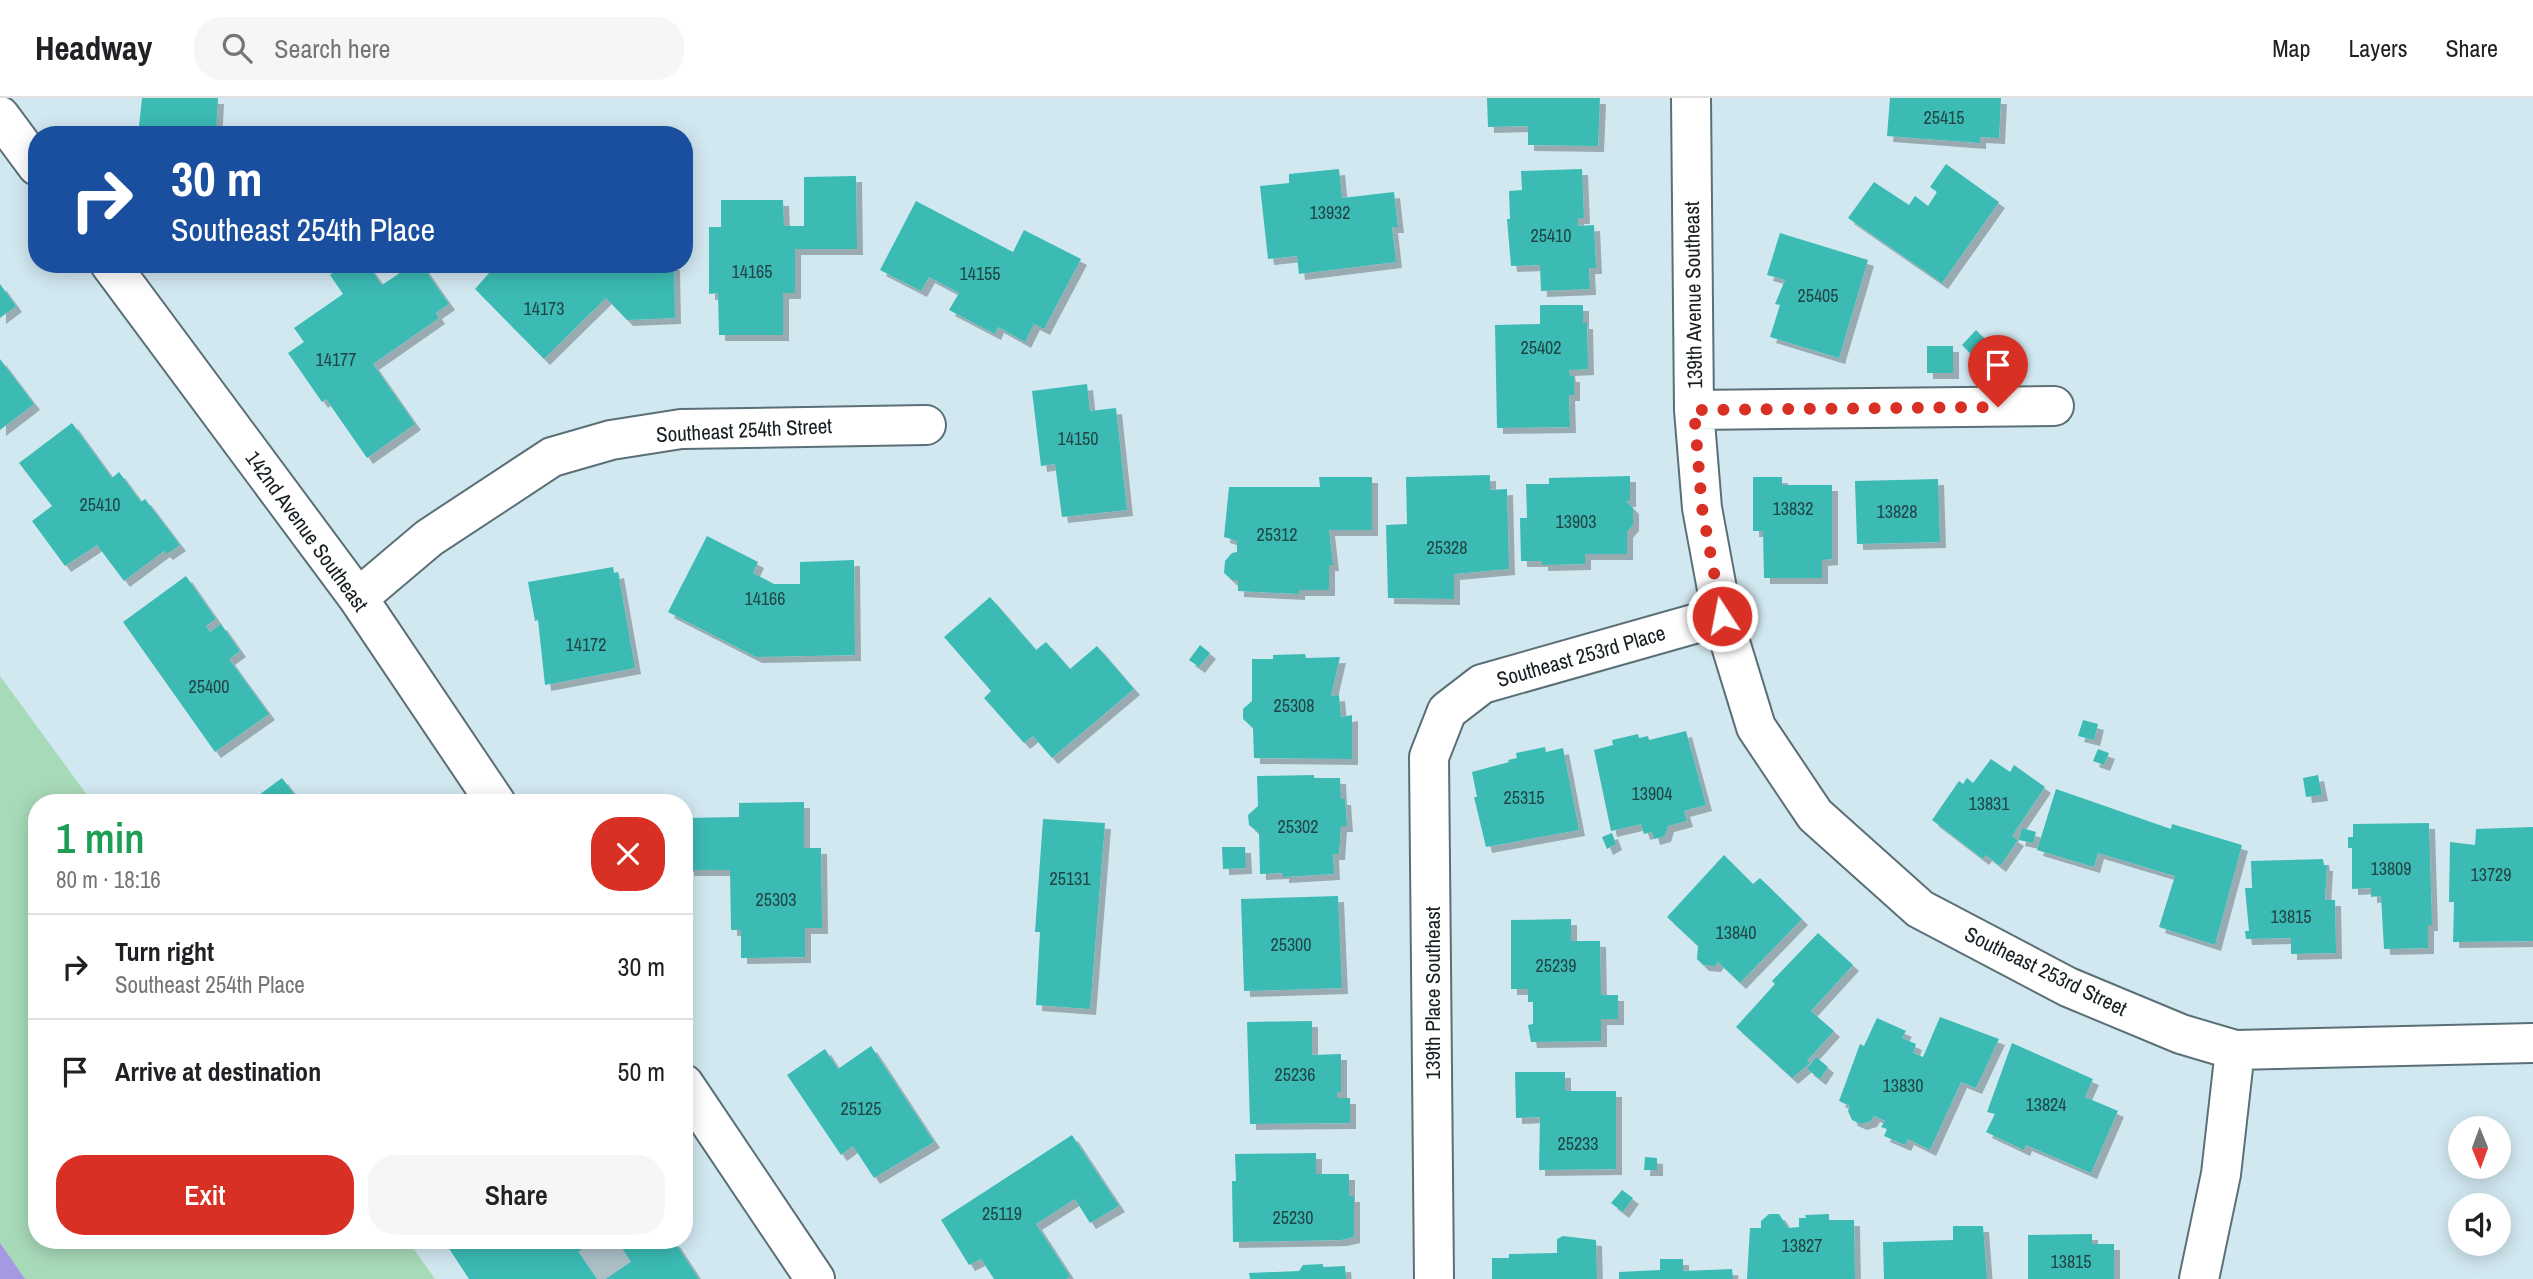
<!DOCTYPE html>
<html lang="en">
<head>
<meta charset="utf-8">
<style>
  :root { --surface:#fff; --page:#f6f6f6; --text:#202124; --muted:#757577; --line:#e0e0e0; --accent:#d93025 }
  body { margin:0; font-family:"Archivo Narrow",sans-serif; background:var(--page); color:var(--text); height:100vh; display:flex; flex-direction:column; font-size:26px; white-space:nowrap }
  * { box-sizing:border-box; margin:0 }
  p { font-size:23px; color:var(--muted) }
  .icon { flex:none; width:38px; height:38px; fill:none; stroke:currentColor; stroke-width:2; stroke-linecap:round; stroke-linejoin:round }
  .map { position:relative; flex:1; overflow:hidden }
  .side { position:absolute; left:28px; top:696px; width:665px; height:455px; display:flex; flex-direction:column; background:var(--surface); border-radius:28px; box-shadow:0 4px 18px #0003 }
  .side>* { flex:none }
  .top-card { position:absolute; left:28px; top:28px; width:665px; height:147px; border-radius:28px; box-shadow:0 4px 18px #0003; background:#1a4fa0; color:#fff; overflow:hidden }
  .needle { width:46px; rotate:179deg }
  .fabs { position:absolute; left:2448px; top:1018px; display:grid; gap:14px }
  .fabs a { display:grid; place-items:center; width:63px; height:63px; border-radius:50%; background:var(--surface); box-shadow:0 4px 18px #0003; font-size:35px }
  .pin { position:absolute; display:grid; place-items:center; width:60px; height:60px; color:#fff; margin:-72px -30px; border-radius:50% 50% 50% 0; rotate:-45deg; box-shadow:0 0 7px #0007 }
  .pin .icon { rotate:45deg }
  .me { position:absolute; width:77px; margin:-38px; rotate:349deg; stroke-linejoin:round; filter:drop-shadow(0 0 5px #0008) }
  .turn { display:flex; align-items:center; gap:24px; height:147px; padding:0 28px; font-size:32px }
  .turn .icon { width:91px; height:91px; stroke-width:2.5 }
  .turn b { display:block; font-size:49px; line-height:60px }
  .round { display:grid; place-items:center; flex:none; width:74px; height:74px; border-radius:28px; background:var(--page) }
  .head { display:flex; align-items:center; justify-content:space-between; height:119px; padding:0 28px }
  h1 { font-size:42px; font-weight:600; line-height:52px; color:#1e9e55 }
  .cta { display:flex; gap:14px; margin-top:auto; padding:14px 28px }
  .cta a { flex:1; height:80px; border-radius:28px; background:var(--accent); color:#fff; font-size:28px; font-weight:600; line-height:80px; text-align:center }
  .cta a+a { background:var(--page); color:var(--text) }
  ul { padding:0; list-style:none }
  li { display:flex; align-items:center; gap:21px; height:105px; padding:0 28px; border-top:2px solid var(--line) }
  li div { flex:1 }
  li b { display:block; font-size:26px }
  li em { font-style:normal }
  header { display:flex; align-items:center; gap:42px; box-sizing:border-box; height:98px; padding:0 35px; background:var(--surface); border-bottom:2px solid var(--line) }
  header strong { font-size:33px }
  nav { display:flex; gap:38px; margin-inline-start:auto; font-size:24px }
  .search { width:490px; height:63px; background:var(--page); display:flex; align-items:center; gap:18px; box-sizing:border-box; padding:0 24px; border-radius:28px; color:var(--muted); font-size:26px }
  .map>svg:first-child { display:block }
</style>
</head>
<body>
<header>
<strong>Headway</strong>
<div class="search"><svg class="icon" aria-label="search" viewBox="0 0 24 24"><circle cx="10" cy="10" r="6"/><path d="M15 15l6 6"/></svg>Search here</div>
<nav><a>Map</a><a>Layers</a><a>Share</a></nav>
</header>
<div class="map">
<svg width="2533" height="1181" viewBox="0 0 2533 1181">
  <defs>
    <filter id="shadow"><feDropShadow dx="6" dy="6" stdDeviation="0" flood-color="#0004"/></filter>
  </defs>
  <rect width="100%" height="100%" fill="#d2e8f1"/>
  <path fill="#a7dab9" d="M0 578 93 705H37V1143H408L435 1181H0Z"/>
  <path fill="#a698e3" d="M0 1145 25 1181H0Z"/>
  <path fill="#3bbbb4" filter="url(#shadow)" d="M142 0H218L216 37H138Z
    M1487 0H1600L1598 48 1528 47V28L1488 29Z
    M1890 0H2001L1999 40 1980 39V45L1887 38Z
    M1946 66 1999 104 1942 185 1848 120 1874 84 1909 107 1915 98 1928 108 1937 94 1930 89Z
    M1339 71 1342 100 1394 94 1398 129H1392L1396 164 1299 176 1297 158 1268 161 1260 88 1289 85V76Z
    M1582 71 1584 120H1578V128L1594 127 1596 170H1589L1590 191 1541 193 1540 167 1511 168 1507 121H1510L1509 93 1522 92 1521 73Z
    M856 78 857 151H795V195H783V237H719L718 195 709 196V129H721V102H783L784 128H804V79Z
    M916 103 1013 154 1024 132 1081 161 1044 231 1034 226 1025 244 998 229 995 236 949 212 959 195 929 179 921 193 880 172Z
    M1780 135 1868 162 1839 260 1770 239 1780 207 1775 206 1785 182 1767 177Z
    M345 166H367L382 187 413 166H421L449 206 436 215 439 220 373 266 415 326 367 360 326 301 322 304 288 255 304 244 294 230 343 196 330 177Z
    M497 166H674L675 220 627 222 606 200 544 261 475 191Z
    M0 186 16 208 0 220Z
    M1540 207H1583V225H1587L1588 271 1569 272 1570 278H1574V297H1569L1570 329 1497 330 1495 227 1540 226Z
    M1976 232 2003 259 1988 274 1962 247Z
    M1927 248H1953V275H1927Z
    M0 261 34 306 0 332Z
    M1087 286 1090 313 1116 310 1127 412 1062 419 1055 366 1041 368 1032 293Z
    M72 325 112 380 119 374 141 404 145 401 180 447 167 456 164 453 124 483 97 447 65 468 32 423 52 408 19 365Z
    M1490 377V392L1507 391 1509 471 1454 476V501L1388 500 1386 427 1407 426 1406 379Z
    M1630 378V403H1626L1633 410V427L1627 434V456H1585V466L1542 467V463H1521L1520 420H1527L1526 386H1549V380Z
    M1319 379H1372V432H1329L1333 467H1329V492H1299V496L1238 493V482H1232L1224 475 1225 463 1232 455 1237 454V443L1224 439 1229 389H1320Z
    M1753 379H1782V387H1832V461L1822 462V480H1764L1763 433H1753Z
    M1938 381 1940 444 1857 446 1855 383Z
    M707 438 758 464 753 475 774 486H800V464L854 462 855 557 756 559 668 514Z
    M613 469 614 475 618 474 635 570 545 587 538 522 535 523 528 484Z
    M186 478 216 521 206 528 210 534 221 526 240 553 229 561 269 616 215 654 123 524Z
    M990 499 1036 552 1046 544 1070 571 1097 548 1134 591 1052 660 1033 638 1024 645 984 600 991 593 944 539Z
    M1200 547 1210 555 1199 569 1189 562Z
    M1305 556 1306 560 1340 559 1331 598 1339 597 1341 619 1352 617V661L1254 660 1253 630 1243 621V611L1252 603V561H1273V557Z
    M2083 622 2098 626 2094 642 2078 638Z
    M1686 633 1706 707 1684 713 1687 723 1668 728 1665 738 1654 741 1652 734 1644 736 1641 726 1611 733 1594 652 1613 647 1612 642 1638 636 1639 640 1648 638 1649 642Z
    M1545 649 1546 654 1563 650 1579 732 1486 749 1474 699H1477L1472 674 1509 664 1508 662 1517 660 1516 655Z
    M2098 651 2109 655 2104 667 2093 663Z
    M1991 661 2010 674 2014 667 2045 689 2012 738 2018 742 2000 768 1986 757 1983 761 1932 722 1959 683 1963 686 1967 680 1973 685Z
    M1314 677V680H1340L1341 701H1345L1347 728H1341L1339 756H1333L1334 776 1283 779V775L1260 776 1259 735 1249 727 1248 717 1258 708 1257 678Z
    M2318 677 2322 697 2306 699 2303 680Z
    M282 680 301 705H248Z
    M2056 691 2171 731 2172 726 2242 747 2215 847 2159 829 2175 778 2098 755 2094 769 2037 752Z
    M804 704V750H821L822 830H805V859L741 860V832H731L730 772H688V768H684V720L739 719V705Z
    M1043 721 1105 725 1090 911 1036 907 1040 834H1035Z
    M2429 725 2432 827H2428V850L2384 851 2381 798 2371 799V790L2352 791V750H2348V739H2353V726Z
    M2533 729V843L2453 844 2454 804H2449L2450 744 2475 747 2476 731Z
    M2022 730 2036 734 2033 745 2019 742Z
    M1612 735 1616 746 1607 751 1602 739Z
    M1222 749H1245L1246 770 1223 771Z
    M1724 757 1753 786 1760 780 1802 821 1740 885 1718 864 1715 868 1703 867 1697 861 1698 848 1667 819Z
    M2323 761 2324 767H2327L2325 802H2335L2336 855 2291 856V840L2246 841 2245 833H2249L2245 790H2252L2251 763Z
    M1338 798 1342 890 1244 893 1241 801Z
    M1571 821V843H1600L1601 897H1618V921H1601V943L1531 944 1528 927 1533 926V904H1528V891H1511V822Z
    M1818 835 1853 867 1811 913 1834 933 1807 963 1810 965 1792 980 1736 929 1775 886 1772 883Z
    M1940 919 1999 941 1976 990 1961 984 1930 1052 1908 1041 1905 1047 1884 1038 1887 1031 1881 1029 1885 1023 1874 1018 1871 1023 1861 1026 1852 1022 1848 1013 1850 1008 1839 1003 1860 946 1864 948 1877 920 1906 933 1902 940 1916 946 1913 955 1923 959Z
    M1312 923V957L1341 956V994H1337V1000H1350V1025L1250 1026 1247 924Z
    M2012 945 2093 981 2085 999 2118 1013 2091 1075 2026 1047 2024 1052 1986 1034 1995 1016 1987 1014Z
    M871 948 934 1044 874 1080 853 1048 841 1057 787 977 825 951 838 971Z
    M1816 959 1828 969 1820 981 1807 971Z
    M1515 974H1565V993H1616V1071L1539 1072 1540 1019 1516 1020Z
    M1072 1037 1119 1108 1090 1125 1075 1101 1036 1126 1070 1178 1066 1181H994L981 1161 969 1167 941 1122Z
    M1316 1055V1076H1349V1098H1354V1139L1341 1142 1233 1144 1232 1083H1236L1235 1056Z
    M1645 1059 1657 1060V1072H1644Z
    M1622 1092 1633 1100 1623 1114 1611 1105Z
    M1769 1116H1779L1788 1130 1799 1129V1120H1806L1805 1117 1829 1116V1122H1854L1855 1181H1747L1750 1130H1761V1123Z
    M1953 1128H1983L1987 1181H1884L1883 1144 1953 1142Z
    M2092 1136V1146H2114V1181H2028V1137Z
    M1563 1138 1596 1142 1597 1181H1492V1160H1509V1156L1557 1155V1141Z
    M444 1143H674L699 1181H469Z
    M1660 1161H1683V1173L1732 1171 1733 1181H1619V1174L1660 1172Z
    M1323 1166V1169L1345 1168 1346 1181H1250L1249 1175 1299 1173 1303 1167Z"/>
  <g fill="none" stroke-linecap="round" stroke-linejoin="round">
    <path stroke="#adc0c8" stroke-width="38" stroke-dasharray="38 19" stroke-linecap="butt" d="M594 1143 620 1181"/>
    <defs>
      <path id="minor" d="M1691 0 1694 312 1702 410 1722 518 1756 629 1815 717 1920 811 2068 889 2181 936 2235 952 2533 945
        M0 18 37 68
        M110 166 358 500 496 705
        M1694 312 2054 308
        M358 500 429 440 552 359 611 342 681 331 926 327
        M684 986 815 1181
        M1434 1181 1429 659 1447 613 1482 586 1722 518
        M2199 1181 2221 1076 2235 952"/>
    </defs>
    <use href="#minor" stroke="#5b6f77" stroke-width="42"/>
    <use href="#minor" stroke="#fff" stroke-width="38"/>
  </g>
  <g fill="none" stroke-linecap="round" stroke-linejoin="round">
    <path stroke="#d93025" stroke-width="12" stroke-dasharray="0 21.6" d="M1722 518 1702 410 1694 312 1998 309"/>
  </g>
  <g text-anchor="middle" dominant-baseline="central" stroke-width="5" stroke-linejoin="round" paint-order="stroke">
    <g font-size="18" fill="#204646">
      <text x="1944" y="19">25415</text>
      <text x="1330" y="114">13932</text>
      <text x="1551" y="137">25410</text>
      <text x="752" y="173">14165</text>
      <text x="980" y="175">14155</text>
      <text x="1818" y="197">25405</text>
      <text x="544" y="210">14173</text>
      <text x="1541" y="249">25402</text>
      <text x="336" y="261">14177</text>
      <text x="1078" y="340">14150</text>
      <text x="100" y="406">25410</text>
      <text x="1793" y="410">13832</text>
      <text x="1897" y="413">13828</text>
      <text x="1576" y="423">13903</text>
      <text x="1277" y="436">25312</text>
      <text x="1447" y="449">25328</text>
      <text x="765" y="500">14166</text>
      <text x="586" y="546">14172</text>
      <text x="209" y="588">25400</text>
      <text x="1294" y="607">25308</text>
      <text x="1652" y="695">13904</text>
      <text x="1524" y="699">25315</text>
      <text x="1989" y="705">13831</text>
      <text x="1298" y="728">25302</text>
      <text x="2391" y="770">13809</text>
      <text x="2491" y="776">13729</text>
      <text x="1070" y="780">25131</text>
      <text x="776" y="801">25303</text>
      <text x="2291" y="818">13815</text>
      <text x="1736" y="834">13840</text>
      <text x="1291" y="846">25300</text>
      <text x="1556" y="867">25239</text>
      <text x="1295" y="976">25236</text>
      <text x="1903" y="987">13830</text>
      <text x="2046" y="1006">13824</text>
      <text x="861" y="1010">25125</text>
      <text x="1578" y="1045">25233</text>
      <text x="1002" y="1115">25119</text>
      <text x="1293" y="1119">25230</text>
      <text x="1802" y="1147">13827</text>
      <text x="2071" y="1163">13815</text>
    </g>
    <g font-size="21" fill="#171f22" stroke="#fff">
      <text transform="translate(1693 197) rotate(-91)">139th Avenue Southeast</text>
      <text transform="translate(744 332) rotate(-3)">Southeast 254th Street</text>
      <text transform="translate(307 433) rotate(54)">142nd Avenue Southeast</text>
      <text transform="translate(1581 558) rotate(-16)">Southeast 253rd Place</text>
      <text transform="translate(2046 873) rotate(26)">Southeast 253rd Street</text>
      <text transform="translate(1432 895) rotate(-90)">139th Place Southeast</text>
    </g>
  </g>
</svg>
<div class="fabs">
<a><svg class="needle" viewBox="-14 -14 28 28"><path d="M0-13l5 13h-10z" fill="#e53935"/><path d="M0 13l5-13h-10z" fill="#757577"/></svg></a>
<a><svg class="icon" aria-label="sound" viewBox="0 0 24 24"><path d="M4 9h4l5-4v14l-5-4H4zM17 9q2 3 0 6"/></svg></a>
</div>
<div class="pin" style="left:1998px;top:309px;background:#d93025"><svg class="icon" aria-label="arrive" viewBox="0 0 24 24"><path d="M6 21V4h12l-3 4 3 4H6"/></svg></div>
<svg class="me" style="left:1722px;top:518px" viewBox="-20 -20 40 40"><circle r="17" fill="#d93025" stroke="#fff" stroke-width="3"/><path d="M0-11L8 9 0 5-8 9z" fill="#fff"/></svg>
<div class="top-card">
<div class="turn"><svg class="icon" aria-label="right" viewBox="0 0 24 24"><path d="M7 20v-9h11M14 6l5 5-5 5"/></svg><div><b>30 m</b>Southeast 254th Place</div></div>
</div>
<section class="side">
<div class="head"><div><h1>1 min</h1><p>80 m · 18:16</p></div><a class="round" style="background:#d93025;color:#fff"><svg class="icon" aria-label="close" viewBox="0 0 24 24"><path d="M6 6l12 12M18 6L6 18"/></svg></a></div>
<ul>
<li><svg class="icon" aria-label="right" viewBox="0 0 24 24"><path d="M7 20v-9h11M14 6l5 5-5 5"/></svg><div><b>Turn right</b><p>Southeast 254th Place</p></div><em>30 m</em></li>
<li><svg class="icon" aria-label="arrive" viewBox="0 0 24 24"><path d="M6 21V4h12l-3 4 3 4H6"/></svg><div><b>Arrive at destination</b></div><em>50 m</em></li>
</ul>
<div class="cta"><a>Exit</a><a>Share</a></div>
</section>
</div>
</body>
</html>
